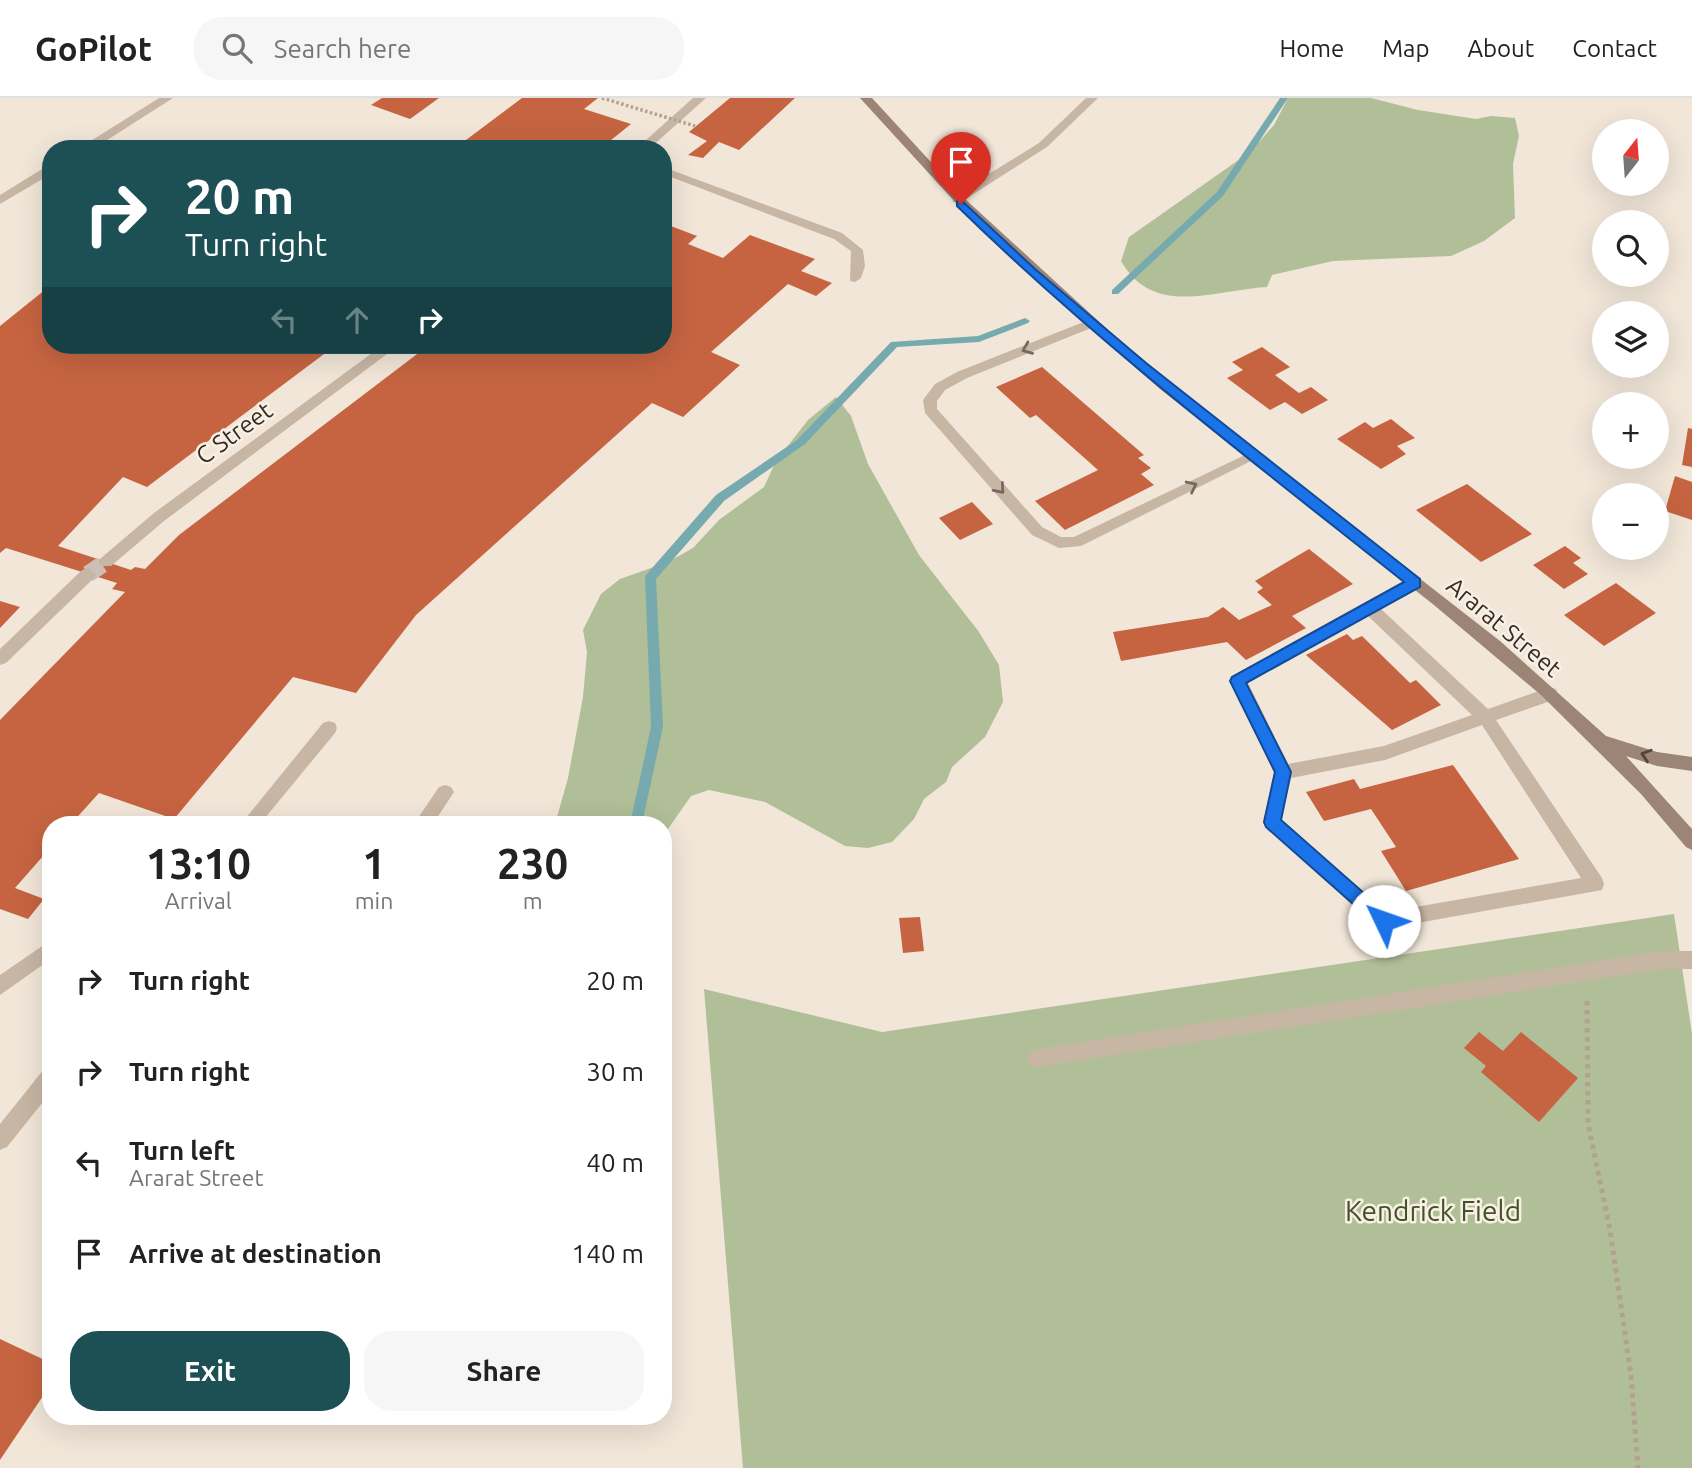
<!DOCTYPE html>
<html lang="en">
<head>
<meta charset="utf-8">
<style>
  :root { --surface:#fff; --page:#f6f6f6; --text:#222; --muted:#767676; --line:#e0e0e0; --accent:#1c5055 }
  body { margin:0; font-family:Ubuntu,sans-serif; background:var(--page); color:var(--text); height:100vh; display:flex; flex-direction:column; font-size:26px; white-space:nowrap }
  * { box-sizing:border-box; margin:0 }
  p { font-size:23px; color:var(--muted) }
  .icon { flex:none; width:38px; height:38px; fill:none; stroke:currentColor; stroke-width:2; stroke-linecap:round; stroke-linejoin:round }
  .map { position:relative; flex:1; overflow:hidden }
  .details { position:absolute; left:42px; top:718px; width:630px; height:609px; display:flex; flex-direction:column; background:var(--surface); border-radius:28px; box-shadow:0 7px 28px #0002 }
  .details>* { flex:none }
  .banner { position:absolute; left:42px; top:42px; width:630px; height:214px; border-radius:28px; box-shadow:0 7px 28px #0002; background:#1c5055; color:#fff; overflow:hidden }
  .needle { width:46px; rotate:17deg }
  .buttons { position:absolute; left:1592px; top:21px; display:grid; gap:14px }
  .buttons a { display:grid; place-items:center; width:77px; height:77px; border-radius:50%; background:var(--surface); box-shadow:0 7px 28px #0002; font-size:35px }
  .pin { position:absolute; display:grid; place-items:center; width:60px; height:60px; color:#fff; margin:-72px -30px; border-radius:50% 50% 50% 0; rotate:-45deg; box-shadow:0 0 7px #0007 }
  .pin .icon { rotate:45deg }
  .me { position:absolute; width:77px; margin:-38px; rotate:312deg; stroke-linejoin:round; filter:drop-shadow(0 0 5px #0008) }
  .turn { display:flex; align-items:center; gap:24px; height:147px; padding:0 28px; font-size:32px }
  .turn .icon { width:91px; height:91px; stroke-width:2.5 }
  .turn b { display:block; font-size:49px; line-height:60px }
  .lanes { display:flex; align-items:center; height:66px; padding:0 28px; background:#0003; justify-content:center; gap:35px; direction:ltr }
  .lanes .off { opacity:.35 }
  .eta { display:flex; justify-content:space-evenly; align-items:center; height:119px; text-align:center }
  .eta b { font-size:42px; font-weight:700; line-height:49px }
  .primary-button { display:flex; gap:14px; margin-top:auto; padding:14px 28px }
  .primary-button a { flex:1; height:80px; border-radius:28px; background:var(--accent); color:#fff; font-size:28px; font-weight:700; line-height:80px; text-align:center }
  .primary-button a+a { background:var(--page); color:var(--text) }
  ul { padding:0; list-style:none }
  li { display:flex; align-items:center; gap:21px; height:91px; padding:0 28px }
  li div { flex:1 }
  li b { display:block; font-size:26px }
  li em { font-style:normal }
  header { display:flex; align-items:center; gap:42px; box-sizing:border-box; height:98px; padding:0 35px; background:var(--surface); border-bottom:2px solid var(--line) }
  header strong { font-size:33px }
  nav { display:flex; gap:38px; margin-inline-start:auto; font-size:24px }
  .search { width:490px; height:63px; background:var(--page); display:flex; align-items:center; gap:18px; box-sizing:border-box; padding:0 24px; border-radius:28px; color:var(--muted); font-size:26px }
  .map>svg:first-child { display:block }
</style>
</head>
<body>
<header>
<strong>GoPilot</strong>
<div class="search"><svg class="icon" aria-label="search" viewBox="0 0 24 24"><circle cx="10" cy="10" r="6"/><path d="M15 15l6 6"/></svg>Search here</div>
<nav><a>Home</a><a>Map</a><a>About</a><a>Contact</a></nav>
</header>
<div class="map">
<svg width="1692" height="1370" viewBox="0 0 1692 1370">
  <rect width="100%" height="100%" fill="#f1e6d8"/>
  <path fill="#b1bf98" d="M1288 0H1371L1418 12 1476 21 1491 18 1515 20 1519 38 1513 66 1515 120 1484 143 1451 158 1333 163 1272 177 1267 189C1214 192 1153 220 1121 163L1129 139 1250 54 1274 27Z
    M836 299 851 318 868 366 919 457 979 534 999 567 1003 604 985 639 952 669 946 684 924 701 914 721 892 744 868 750 845 748 765 704 709 692 691 698 663 738V726H555L568 680 583 599 587 554 583 532 601 496 620 481 668 464 693 450 719 422 764 389 776 363 808 322Z
    M1674 816 1692 936V1370H743L704 891 882 934Z"/>
  <g fill="none" stroke-linecap="round" stroke-linejoin="round">
    <path fill="#77aaae" fill-rule="evenodd" d="M1280 0H1288L1223 98 1118 196H1112V192L1217 94Z
      M1025 220 1030 223 1028 225 979 244 897 249 805 346 724 403 656 481 663 629 642 726H630L651 629 645 480 646 477 716 397 797 342 891 244 978 238Z"/>
  </g>
  <path fill="#c66441" d="M382 0H439L410 21 371 7Z
    M522 0H598L584 11 631 26 600 51H454Z
    M730 0H795L739 52 719 44 703 60 688 57 707 43 689 34Z
    M663 125 697 138 688 146 723 160 750 137 815 161 801 173 832 185 816 198 788 186 711 254 740 267 683 319 652 305 416 517 356 595 293 579 174 721 99 695 71 726H51V749L15 790 44 801 28 821 0 811V622L125 494 112 491 117 485 6 450 0 455V228L51 187V247H336L147 389 123 379 58 448 131 472 135 469 145 471 179 437 429 247H663Z
    M1262 249 1290 269 1275 277 1299 295 1311 289 1328 302 1302 316 1285 304 1270 312 1227 280 1243 272 1232 264Z
    M1042 269 1144 357 1138 360 1151 370 1141 376 1154 387 1065 432 1035 403 1098 372 1036 317 1030 320 996 289Z
    M1391 321 1415 340 1397 348 1406 356 1381 371 1337 341 1365 324 1373 330Z
    M1688 330 1692 331V369L1682 367Z
    M1675 378 1692 384V422L1665 413Z
    M1467 386 1532 436 1481 464 1416 412Z
    M972 404 993 426 960 442 939 420Z
    M1565 448 1581 460 1573 465 1588 476 1564 491 1533 467Z
    M1309 451 1353 486 1292 518 1306 530 1246 562 1227 544 1121 563 1113 534 1208 519 1223 509 1239 522 1272 507 1257 494 1263 490 1255 483Z
    M1616 485 1656 515 1604 548 1564 517Z
    M0 503 20 509 0 530Z
    M1347 536 1353 542 1362 538 1410 585 1416 582 1441 607 1392 632 1306 557Z
    M1453 667 1519 761 1406 793 1381 753 1396 749 1371 711 1324 723 1306 694 1354 681 1360 691Z
    M920 819 924 853 903 855 899 820Z
    M1479 934 1503 953 1521 934 1578 980 1539 1024 1481 974 1486 968 1464 950Z
    M0 1241 51 1265V1286L0 1362Z"/>
  <g fill="none" stroke-linecap="round" stroke-linejoin="round">
    <path stroke="#cbc0b4" stroke-width="17" stroke-dasharray="17 8" stroke-linecap="butt" d="M88 476 106 464"/>
    <path stroke="#b4a08e" stroke-width="5" stroke-dasharray="4.5 4.5" stroke-linecap="butt" d="M1587 903 1588 1025 1610 1132 1631 1278 1638 1370"/>
    <path fill="#c8b6a4" fill-rule="evenodd" d="M1086 0H1098L1047 49 961 104H953V98L1039 45Z
      M663 69 842 135 863 152 865 168 861 180 855 184 850 183 851 153 834 141 663 76Z
      M1091 221 1098 225 1096 228 967 280 945 292 937 303V311L1042 429 1061 439H1074L1249 355 1254 353 1261 358 1081 448 1059 450 1032 437 925 315 923 302 935 286 957 274Z
      M1415 479 1423 485 1421 489 1381 511 1488 611 1550 589 1556 591 1558 596 1556 601 1496 622 1602 780 1604 786 1602 792 1384 831 1377 829 1266 730 1263 725 1274 674 1230 583 1232 578ZM1368 518 1472 617 1384 648 1288 666 1248 585ZM1482 627 1581 780 1387 814 1281 722 1291 680 1385 662Z
      M329 623 335 625 337 630 335 635 260 726H241L323 625Z
      M445 687 451 689 454 694 433 726H414L439 689Z
      M51 842V861L0 897V877Z
      M1661 853H1692V871H1661L1037 969 1030 967 1027 960 1030 953 1037 951Z
      M51 969V994L7 1049 0 1052V1026L44 971Z"/>
    <path fill="#c8b6a4" fill-rule="evenodd" d="M159 0H173L93 51H78Z
      M693 0H706L649 51H636Z
      M47 68H51V76L0 106V97Z
      M383 247H399L164 423 111 468H101L98 464 101 460 154 415Z
      M88 470 96 476 94 480 6 565 0 567V551L82 472Z"/>
    <path fill="#9c8476" fill-rule="evenodd" d="M860 0H872L964 100 1117 240 1224 328 1500 543 1606 638 1657 654 1692 659V673L1657 668 1626 658 1692 731V752L1686 749 1641 696 1541 597 1434 507 1160 291 1056 200 956 105Z"/>
    <path stroke="#b4a08e" stroke-width="3.5" stroke-dasharray="2.5 2.5" stroke-linecap="butt" d="M602 0 695 28"/>
  </g>
  <defs><path id="oneway-chevron" d="M-2-3.5L2.5 0L-2 3.5" fill="none" stroke-width="1.6" stroke-linecap="round" stroke-linejoin="round" transform="scale(1.75)"/></defs>
  <g stroke="#77695f">
    <use href="#oneway-chevron" transform="translate(1027 251) rotate(158)"/>
    <use href="#oneway-chevron" transform="translate(1192 388) rotate(-26)"/>
    <use href="#oneway-chevron" transform="translate(1000 391) rotate(49)"/>
  </g>
  <use stroke="#53453e" href="#oneway-chevron" transform="translate(1646 657) rotate(-162)"/>
  <path fill="#1a73e8" stroke="#114b97" stroke-width="2" d="M961 102 1035 171 1146 265 1420 481V489L1246 585 1291 674 1281 722 1390 818 1392 823 1390 828H1378L1266 729 1264 724 1275 674 1230 583 1232 579 1404 484C1252 363 1097 245 957 108V103Z"/>
  <g text-anchor="middle" dominant-baseline="central" stroke-width="5" stroke-linejoin="round" paint-order="stroke">
    <g font-size="24" fill="#342a26" stroke="#f9f0e4">
      <text transform="translate(234 335) rotate(-36)">C Street</text>
      <text transform="translate(1504 529) rotate(40)">Ararat Street</text>
    </g>
    <g font-size="28" fill="#42522a" stroke="#f9f0e4">
      <text x="1433" y="1112">Kendrick Field</text>
    </g>
  </g>
</svg>
<div class="buttons">
<a><svg class="needle" viewBox="-14 -14 28 28"><path d="M0-13l5 13h-10z" fill="#e53935"/><path d="M0 13l5-13h-10z" fill="#767676"/></svg></a>
<a><svg class="icon" aria-label="search" viewBox="0 0 24 24"><circle cx="10" cy="10" r="6"/><path d="M15 15l6 6"/></svg></a>
<a><svg class="icon" aria-label="layers" viewBox="0 0 24 24"><path d="M12 4l9 5-9 5-9-5zM3 14l9 5 9-5"/></svg></a>
<a>+</a>
<a>−</a>
</div>
<div class="pin" style="left:961px;top:106px;background:#d93025"><svg class="icon" aria-label="arrive" viewBox="0 0 24 24"><path d="M6 21V4h12l-3 4 3 4H6"/></svg></div>
<svg class="me" style="left:1384px;top:823px" viewBox="-20 -20 40 40"><circle r="19" fill="#fff"/><path d="M0-13L10 11 0 6-10 11z" fill="#1a73e8"/></svg>
<div class="banner">
<div class="turn"><svg class="icon" aria-label="right" viewBox="0 0 24 24"><path d="M7 20v-9h11M14 6l5 5-5 5"/></svg><div><b>20 m</b>Turn right</div></div>
<div class="lanes"><svg class="icon off" aria-label="left" viewBox="0 0 24 24"><path d="M17 20v-9H6M10 6l-5 5 5 5"/></svg><svg class="icon off" aria-label="ahead" viewBox="0 0 24 24"><path d="M12 20V5M6 11l6-6 6 6"/></svg><svg class="icon" aria-label="right" viewBox="0 0 24 24"><path d="M7 20v-9h11M14 6l5 5-5 5"/></svg></div>
</div>
<section class="details">
<div class="eta">
<div><b>13:10</b><p>Arrival</p></div>
<div><b>1</b><p>min</p></div>
<div><b>230</b><p>m</p></div>
</div>
<ul>
<li><svg class="icon" aria-label="right" viewBox="0 0 24 24"><path d="M7 20v-9h11M14 6l5 5-5 5"/></svg><div><b>Turn right</b></div><em>20 m</em></li>
<li><svg class="icon" aria-label="right" viewBox="0 0 24 24"><path d="M7 20v-9h11M14 6l5 5-5 5"/></svg><div><b>Turn right</b></div><em>30 m</em></li>
<li><svg class="icon" aria-label="left" viewBox="0 0 24 24"><path d="M17 20v-9H6M10 6l-5 5 5 5"/></svg><div><b>Turn left</b><p>Ararat Street</p></div><em>40 m</em></li>
<li><svg class="icon" aria-label="arrive" viewBox="0 0 24 24"><path d="M6 21V4h12l-3 4 3 4H6"/></svg><div><b>Arrive at destination</b></div><em>140 m</em></li>
</ul>
<div class="primary-button"><a>Exit</a><a>Share</a></div>
</section>
</div>
</body>
</html>
